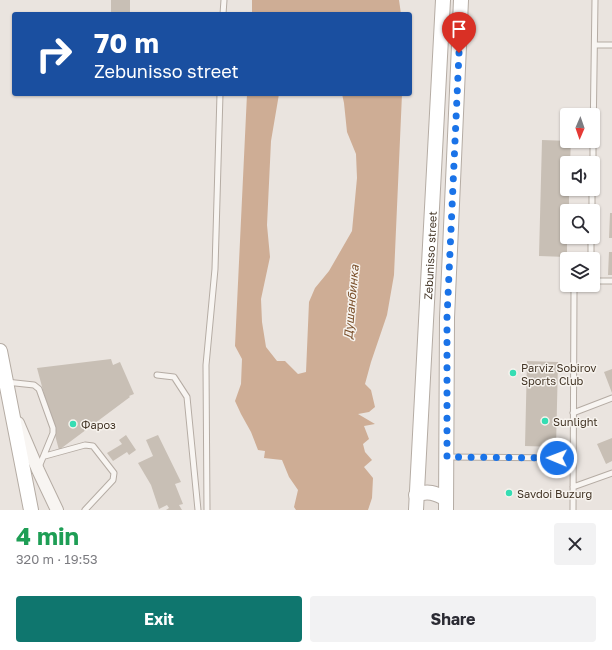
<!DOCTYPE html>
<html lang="en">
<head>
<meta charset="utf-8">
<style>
  :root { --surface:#fff; --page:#f2f2f3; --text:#2b2b33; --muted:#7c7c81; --accent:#0f766e }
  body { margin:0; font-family:"Golos Text",sans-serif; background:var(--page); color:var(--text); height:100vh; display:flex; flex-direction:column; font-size:15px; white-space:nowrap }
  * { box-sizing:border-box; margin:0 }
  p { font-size:13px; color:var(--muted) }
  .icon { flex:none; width:22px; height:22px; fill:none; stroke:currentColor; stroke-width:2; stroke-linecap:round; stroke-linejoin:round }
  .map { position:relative; height:510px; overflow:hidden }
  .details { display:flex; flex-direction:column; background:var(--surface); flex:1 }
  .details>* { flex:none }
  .guide { position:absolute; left:12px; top:12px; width:400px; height:84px; border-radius:4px; box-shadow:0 1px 3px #0004; background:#1a4fa0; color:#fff; overflow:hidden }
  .needle { width:26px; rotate:182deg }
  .buttons { position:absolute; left:560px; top:108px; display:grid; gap:8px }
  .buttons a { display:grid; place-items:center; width:40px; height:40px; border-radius:4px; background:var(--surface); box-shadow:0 1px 3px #0004; font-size:20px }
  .pin { position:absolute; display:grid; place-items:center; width:34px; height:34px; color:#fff; margin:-41px -17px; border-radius:50% 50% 50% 0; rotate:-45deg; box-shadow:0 0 4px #0007 }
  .pin .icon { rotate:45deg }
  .me { position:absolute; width:44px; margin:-22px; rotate:271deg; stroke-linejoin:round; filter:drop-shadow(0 0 3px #0008) }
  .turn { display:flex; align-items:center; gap:14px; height:84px; padding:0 16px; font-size:18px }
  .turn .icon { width:52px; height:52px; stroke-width:2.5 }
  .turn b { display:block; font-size:28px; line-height:34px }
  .round { display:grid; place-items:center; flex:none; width:42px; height:42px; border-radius:4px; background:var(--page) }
  .head { display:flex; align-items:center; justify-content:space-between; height:68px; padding:0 16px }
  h1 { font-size:24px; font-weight:700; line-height:30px; color:#1e9e55 }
  .action { display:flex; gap:8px; margin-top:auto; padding:8px 16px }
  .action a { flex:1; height:46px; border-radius:4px; background:var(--accent); color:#fff; font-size:16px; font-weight:700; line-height:46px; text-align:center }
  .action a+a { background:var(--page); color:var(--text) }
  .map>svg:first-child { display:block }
</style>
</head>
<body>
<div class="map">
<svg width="612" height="510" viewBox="0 0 612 510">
  <rect width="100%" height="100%" fill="#eae4df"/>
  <path fill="#cead95" d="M252 0H399L401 14H252Z
    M247 94H279L271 141 267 225 270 257 261 299 262 322 266 347 277 361H285L298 374 306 372 309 302 315 288 329 271 352 231 357 178 356 154 347 132 344 103 342 94H402L394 275 387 315 371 362 365 384 371 390 375 407 369 412 358 414 375 424 364 426 369 439 363 444 365 452 372 460 364 467 373 478 372 498 368 510H296L294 507 298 490 289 477 282 460 264 458 265 451 258 450 251 432 241 414 235 401 241 384 242 359 235 346Z"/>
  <path fill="#c8bfb5" d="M111 0H130V14H111Z
    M542 140 571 141 570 163H567V189H569V211H567V257L539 256Z
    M610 213H612V238H609Z
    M609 252H612V275H608Z
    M111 359 113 365 120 362 134 394 129 396 130 397 59 450 37 368Z
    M527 361 558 362 556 447 525 446Z
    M612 369V393L604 372Z
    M126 435 136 450 129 455 127 452 113 461 107 453 122 444 119 440Z
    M158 435 181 482 175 484 183 504 179 505 182 510H166L169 508 167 505 159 509 151 485 138 463 153 456 146 440Z
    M612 438V461L606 464 597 444Z"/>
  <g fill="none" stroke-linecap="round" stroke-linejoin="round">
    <defs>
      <path id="service" d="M223 14 224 0
        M595 45H612
        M593 140 595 0
        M593 163V141
        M592 211V189
        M591 259V237
        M593 281H612
        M157 375 174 377 187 397 198 510
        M6 382 34 385 39 389 53 428V433L39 467
        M573 413 612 398
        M45 456 85 445 93 446 114 473 113 480 85 510
        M448 457 573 458
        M573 487 612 473
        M207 510 206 365 215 269 220 94
        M573 510 574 291 576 285"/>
      <path id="tertiary" d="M18 423 38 470 57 510"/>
      <g id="secondary">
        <path d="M0 351 31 510"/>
        <path d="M416 495C427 490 436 493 446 499"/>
        <path id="s1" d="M416 510 443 0"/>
        <path d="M446 510 447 318 461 0"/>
      </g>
    </defs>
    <use href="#service" stroke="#b5aca4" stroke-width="7"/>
    <use href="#tertiary" stroke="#b5aca4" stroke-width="14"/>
    <use href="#secondary" stroke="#b5aca4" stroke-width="16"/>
    <use href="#service" stroke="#f8f5f2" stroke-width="5"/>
    <use href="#tertiary" stroke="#f8f5f2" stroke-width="12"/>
    <use href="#secondary" stroke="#fff" stroke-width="14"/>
  </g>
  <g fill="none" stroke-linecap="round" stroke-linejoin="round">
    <path stroke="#1a73e8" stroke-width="7" stroke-dasharray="0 12.6" d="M459 53 447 318V457L557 458"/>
  </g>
  <g fill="#35ddb3" stroke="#f7f3ee" stroke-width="1.5">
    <circle cx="513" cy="373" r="4"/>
    <circle cx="545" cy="421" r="4"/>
    <circle cx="73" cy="424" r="4"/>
    <circle cx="509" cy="493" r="4"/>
  </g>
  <g text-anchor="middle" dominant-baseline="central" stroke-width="3" stroke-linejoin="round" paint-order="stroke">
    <g font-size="11" fill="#433526" stroke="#f7f3ee">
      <text stroke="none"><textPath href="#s1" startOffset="255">Zebunisso street</textPath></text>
    </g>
    <g font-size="11" fill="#433526" stroke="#f7f3ee" text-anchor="start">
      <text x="521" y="367">Parviz Sobirov<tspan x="521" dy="13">Sports Club</tspan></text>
      <text x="553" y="421">Sunlight</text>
      <text x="81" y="424">Фароз</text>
      <text x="517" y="493">Savdoi Buzurg</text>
    </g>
    <g font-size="12" font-style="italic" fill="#7b502b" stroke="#f7f3ee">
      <text transform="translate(351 302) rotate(-85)">Душанбинка</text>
    </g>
  </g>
</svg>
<div class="buttons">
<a><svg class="needle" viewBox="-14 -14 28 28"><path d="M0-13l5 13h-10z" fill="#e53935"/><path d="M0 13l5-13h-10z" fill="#7c7c81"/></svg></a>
<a><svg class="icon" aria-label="sound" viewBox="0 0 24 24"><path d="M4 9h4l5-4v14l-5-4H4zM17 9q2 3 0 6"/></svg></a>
<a><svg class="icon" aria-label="search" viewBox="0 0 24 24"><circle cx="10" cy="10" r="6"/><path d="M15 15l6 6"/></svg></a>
<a><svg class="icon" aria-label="layers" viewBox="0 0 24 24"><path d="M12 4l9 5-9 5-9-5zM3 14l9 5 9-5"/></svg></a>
</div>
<div class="pin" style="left:459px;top:53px;background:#d93025"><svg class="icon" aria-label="arrive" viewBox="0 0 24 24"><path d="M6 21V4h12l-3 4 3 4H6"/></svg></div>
<svg class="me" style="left:557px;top:458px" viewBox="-20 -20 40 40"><circle r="17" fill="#1a73e8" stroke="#fff" stroke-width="3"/><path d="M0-11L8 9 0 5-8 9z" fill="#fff"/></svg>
<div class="guide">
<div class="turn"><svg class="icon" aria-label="right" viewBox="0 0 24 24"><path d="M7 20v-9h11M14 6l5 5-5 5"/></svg><div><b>70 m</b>Zebunisso street</div></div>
</div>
</div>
<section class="details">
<div class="head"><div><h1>4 min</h1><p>320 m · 19:53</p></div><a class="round"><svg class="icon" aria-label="close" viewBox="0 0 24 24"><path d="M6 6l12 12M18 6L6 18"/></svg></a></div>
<div class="action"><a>Exit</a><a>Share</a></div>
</section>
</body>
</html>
